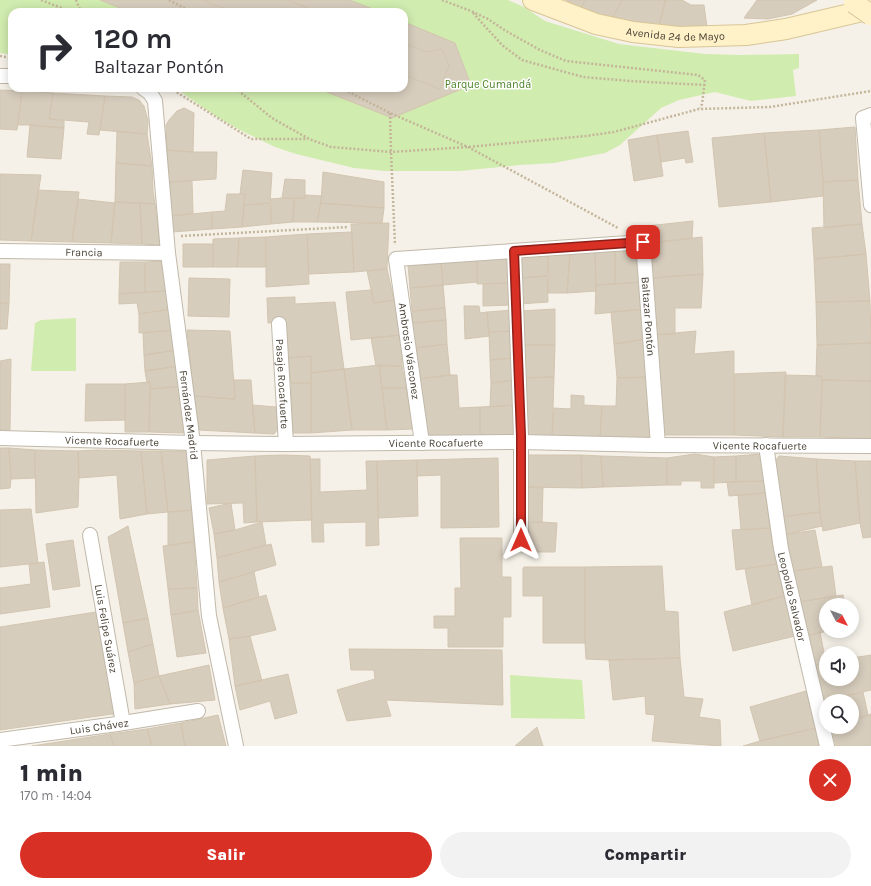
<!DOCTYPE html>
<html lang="es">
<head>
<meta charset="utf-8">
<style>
  :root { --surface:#fff; --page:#f2f2f3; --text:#2b2b33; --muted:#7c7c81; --accent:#d93025 }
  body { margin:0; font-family:Karla,sans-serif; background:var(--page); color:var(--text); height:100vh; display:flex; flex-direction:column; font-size:15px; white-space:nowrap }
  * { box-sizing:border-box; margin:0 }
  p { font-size:13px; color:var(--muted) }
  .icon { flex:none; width:22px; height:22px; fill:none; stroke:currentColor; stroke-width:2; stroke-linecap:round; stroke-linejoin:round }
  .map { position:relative; height:746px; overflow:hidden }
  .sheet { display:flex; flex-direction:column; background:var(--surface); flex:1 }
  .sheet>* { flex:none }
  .banner { position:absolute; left:8px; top:8px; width:400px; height:84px; border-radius:12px; box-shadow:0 2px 10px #0003; background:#fff; color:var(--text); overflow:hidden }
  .needle { width:26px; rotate:131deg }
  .fabs { position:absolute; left:819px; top:598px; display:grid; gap:8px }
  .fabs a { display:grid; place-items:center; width:40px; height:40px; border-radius:50%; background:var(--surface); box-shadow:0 2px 10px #0003; font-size:20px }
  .pin { position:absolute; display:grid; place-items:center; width:34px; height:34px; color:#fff; margin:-17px; border-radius:8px; box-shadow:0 2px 6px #0006 }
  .me { position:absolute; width:44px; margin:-22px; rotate:0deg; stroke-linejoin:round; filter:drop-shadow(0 0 3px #0008) }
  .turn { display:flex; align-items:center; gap:14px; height:84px; padding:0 20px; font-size:18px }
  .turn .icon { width:52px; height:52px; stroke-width:2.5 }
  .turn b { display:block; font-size:28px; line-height:34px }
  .round { display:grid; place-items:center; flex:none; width:42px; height:42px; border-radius:21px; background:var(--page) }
  .head { display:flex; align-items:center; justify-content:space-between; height:68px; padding:0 20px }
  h1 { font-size:24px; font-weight:800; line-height:30px }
  .cta { display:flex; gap:8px; margin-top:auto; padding:8px 20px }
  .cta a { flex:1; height:46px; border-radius:24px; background:var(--accent); color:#fff; font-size:16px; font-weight:800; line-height:46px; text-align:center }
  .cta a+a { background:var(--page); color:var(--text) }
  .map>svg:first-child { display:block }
</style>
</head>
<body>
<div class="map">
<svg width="871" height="746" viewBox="0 0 871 746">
  <rect width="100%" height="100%" fill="#f5f1e8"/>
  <path fill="#d1ecaf" d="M0 0H508L524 7 545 21 619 44 705 54 741 55 799 54V68L793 70 796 96 751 101 715 92 679 100 661 108 620 145 605 153 554 163 520 165 460 171H385L354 168 296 154 275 147 240 130 217 117 175 88H404V12H12V55L0 53Z
    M76 318V371H31L35 323 41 320Z
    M510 675 582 680 585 719 511 718Z"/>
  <path fill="#d7cdbd" stroke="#d3c5b0" d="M100 0H350L380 12H130Z
    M202 0H287L319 12H234Z
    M566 0H585L581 8Z
    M585 0H622L612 19 581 8Z
    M622 0H666L659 26 612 19Z
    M665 0H682L691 5H704L707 27 686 28 659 26Z
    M757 0H817L792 14 768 19 744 18Z
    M404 22 455 43 471 85 392 118 317 88H404Z
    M404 43 426 52 442 49 449 66 440 89 404 75Z
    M0 90 22 91 17 130 0 129Z
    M22 91 53 93 49 119 64 121V128L30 125H18Z
    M53 93 105 96 99 135 87 134 89 122 49 119Z
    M105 96 132 97 139 100 144 106 148 121 147 134 100 130Z
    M184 108 194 113 193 152 167 150 166 125 169 120 177 111Z
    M30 125 64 128 61 159 27 157Z
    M855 127 858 180 823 182 819 130Z
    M819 130 823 182V196L771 202 764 133Z
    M117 131 147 134 152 166 116 163Z
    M688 131 693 162 686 163 685 158 661 162 657 135Z
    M764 133 771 202 719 207 712 138Z
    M657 135 663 176 634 181 628 140Z
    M167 150 193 152H217L216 179 169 182Z
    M116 163 152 166 153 191 155 204 115 202Z
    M243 170 272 173 270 203 244 205 245 194H240Z
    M323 172 384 182V208L321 203Z
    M0 174 41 175 31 241 0 240Z
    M285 179 305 180V198H282Z
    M858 180 862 224 824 228 823 182Z
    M192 181 193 213 171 216 169 182Z
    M38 190 79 192 72 242 31 241Z
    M227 194H245L242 227 212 229V212L225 211Z
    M305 195 322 196 317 222H293L294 198H305Z
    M282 198H294L293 222 271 224V199Z
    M78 199 115 203 111 243 72 242Z
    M115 202 140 203 142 244 111 243Z
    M140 203 155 204 160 245 142 244Z
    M270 203 271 224 242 227 244 205Z
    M321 203 384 208 382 223 317 222Z
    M212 212V229L172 232 171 216Z
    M693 221 692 238 651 243 647 226Z
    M389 223 387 269 354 272 351 224Z
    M862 224 866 254 814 259 812 228Z
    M352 232 354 272 309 274 307 234Z
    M307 234 309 284 266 287V237Z
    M266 237V267H237L239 238Z
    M702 237 703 274 652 278 651 243Z
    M239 238 237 267H213V239Z
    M183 244H213V267H183Z
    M639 248 642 282 615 284V249Z
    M615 249V284L596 285 595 250Z
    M595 250 596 291 567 293 570 253Z
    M570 253 567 293H548V254Z
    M548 254 547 276 519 278V255Z
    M866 254 870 301 816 302 814 259Z
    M511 256 512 283 477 284V258Z
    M477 258V282L443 285 441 262Z
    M164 261 169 291 145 292V262Z
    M120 262H145V292L119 294Z
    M441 262 443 285 410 288 408 265Z
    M0 264H10L9 303H0Z
    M387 269 394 300 374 303 367 271Z
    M703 274 701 308H675V334L654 335 652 278Z
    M547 276 548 302 519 304V278Z
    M189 278 230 279 229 317 188 316Z
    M642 282 645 309 595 314 596 285Z
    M512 283V305L483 306V284Z
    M443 285 445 308 412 311 410 288Z
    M371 290 374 303 394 300 401 335 351 340 346 292Z
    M169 291 171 309 139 314 137 303 119 304V294Z
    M295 297V304L335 302 344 369 311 373V356L287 358 286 322 268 323 267 298Z
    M870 301 871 343 817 345 816 302Z
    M0 303H9L7 329H0Z
    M464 306H479L480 313 487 312 489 336 465 339Z
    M445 308 446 320 412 323V311Z
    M171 309 174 330 139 333V314Z
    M555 309V345H522L521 311Z
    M645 309 646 339 614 344 611 312Z
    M513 310V331L489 332 487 312Z
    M446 320 447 344 415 348 412 323Z
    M174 330 177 350 144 355 143 333Z
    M187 330 230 331 235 399 194 396Z
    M513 331 514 358 490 360 489 332Z
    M696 331 694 354 734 351V435H662L654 335Z
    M401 335 402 366H376L371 338Z
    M646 339 649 377 617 378 614 344Z
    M871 343V381L822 380 821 376H816L817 345Z
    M447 344 450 375 419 379 415 348Z
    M522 345H555L554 377 522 378Z
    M177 350 179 366 145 371 144 355Z
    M311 356V383H291L287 358Z
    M514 358 515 380 491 383 490 360Z
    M11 359 10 430H0V361Z
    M379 365 387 430H352L344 369Z
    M379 365 402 366 406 388H382Z
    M179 366 182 386 150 389V382L147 383 145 371Z
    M344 369 352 430 311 433V373Z
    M786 372 783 437 734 435V374Z
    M450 375H457L459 408 480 407V436L424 437 419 379Z
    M785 375 821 376 822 380 820 437H783Z
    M554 377 552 437 526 436 522 378Z
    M649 377 652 438 600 437 602 406H616L617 378Z
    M234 380H251L255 433 199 430 194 396 235 399Z
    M515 380 516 405 490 407 491 383Z
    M822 380 871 381V439L820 437Z
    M150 382 149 432H125V384Z
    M291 383H311V433H293Z
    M86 384H125V420L85 421Z
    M182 386 186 433 149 432 150 389Z
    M382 388H406L413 429 387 430Z
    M571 395 584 396V405L602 406 600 437H552L554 408 571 409Z
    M252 405 276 407 278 429 274 434 255 433Z
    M516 405V435L480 436V407Z
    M0 448H9L11 479 10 488 0 489Z
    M9 448 35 450V478L11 479Z
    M35 450 78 451 79 478 78 507 36 513Z
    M97 450 141 451 147 514 120 519 117 475 79 478 78 451Z
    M141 451H161L168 512 147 514Z
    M161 451H187L194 510 168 512Z
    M695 454 714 457V488H701V481H681V485H667V458Z
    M761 454 765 481 736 482V456Z
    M283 455 310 456 312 520 257 522 255 456Z
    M529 455H581L582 488 525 487V458Z
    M581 455 601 456 603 487 582 488Z
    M255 456 257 522 244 523 243 503 207 504V460Z
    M601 456 667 458V485L603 487Z
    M736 456V482L714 483V457Z
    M779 456 816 459 820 512 781 517 774 463Z
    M498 458 499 527 441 528V475L417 476V460Z
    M310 459H320V492L367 490 366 461H377L379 545 366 546V522L323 523 324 542H312Z
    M816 459 855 461 860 523 823 531 820 512Z
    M417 460 418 516 378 518 377 461Z
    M855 461H871V537L863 538 860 523Z
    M765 481 766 493 729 496 727 482Z
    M525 487 543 488 542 522 523 523Z
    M766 493 770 528 741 530 738 495Z
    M231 503 235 530 214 534 209 508Z
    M31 509 38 563 0 567V510Z
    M194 510V542L168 545V512Z
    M820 512 822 526 783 535 781 517Z
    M262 522 266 545 217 558 214 534 235 530Z
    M542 522 557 523 555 552H522L523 523Z
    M128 526 148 618 123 623 108 537Z
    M770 528 776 564 736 570 732 530Z
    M815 530 822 567 793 571 783 535Z
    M460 538H502V577H511V617H503V647H448V628H434V616H455V588H461Z
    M73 540 80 586 53 590 46 544Z
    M194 542 197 588 168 589 163 546Z
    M271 544 276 565 219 582 217 558Z
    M44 562 50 607 0 614V588L31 584 29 564Z
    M776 564 784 596 752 605 745 569Z
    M662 566 665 611 678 612 680 658 609 660 586 659 585 643V567Z
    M832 566 836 596 799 602 793 571Z
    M524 567H585V643H543V596H523V568Z
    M254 572 259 597 223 608 219 582Z
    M197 588 198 610 171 615 168 589Z
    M266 595 276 630 250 636 229 639 223 608Z
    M843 595 845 605H826V631H828L806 636 799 602Z
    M784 596 795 636 733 651 724 612Z
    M198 610 206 653 177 657 171 615Z
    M96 612 119 718 112 714 0 730V627Z
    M148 618 153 644 128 652 123 623Z
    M820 632 826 663 812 666 806 636Z
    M250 636 262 681 235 686 229 639Z
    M153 644 159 676 134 683 128 652Z
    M349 649 502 650 503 705 386 700 391 716 347 721 337 690 375 679 374 670H351Z
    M871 655V690L823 701 812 666 826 663V679H852V658Z
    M680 658 684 697 703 699 699 717 720 720 721 746 652 741 655 715 646 714 645 696 613 700 609 660Z
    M209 665 215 700 170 704 159 676Z
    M288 674 297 713 275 719 270 701 240 710 235 686Z
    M159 676 170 704 135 709 134 683Z
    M806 691 816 728 760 741 750 707Z
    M863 692 868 715 852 720V701H826V711L823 701Z
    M871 714V746H836L831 727H852V720Z
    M218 715 226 746H185L181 723Z
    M181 723 185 746H152L147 729Z
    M537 727 543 746H515Z
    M816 728 820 746H743L760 741Z
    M147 729 152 746H114L110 734Z
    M110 734 114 746H32Z"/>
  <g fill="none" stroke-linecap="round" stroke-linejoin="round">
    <defs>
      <g id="street">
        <path d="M0 76H12"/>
        <path id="s1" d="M143 88 150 93 155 101 168 253 193 443 209 616 236 746"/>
        <path d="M871 115 863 118 871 205"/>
        <path id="s2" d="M0 251 168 253"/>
        <path d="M514 251 521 436V540"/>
        <path id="s3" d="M279 324 286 444"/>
        <path id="s4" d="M0 438 193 443 286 444 521 442 653 445 871 446"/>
        <path id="s5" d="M422 443 396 259 643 242 658 445"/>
        <path id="s6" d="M766 445 781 549 827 746"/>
        <path id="s7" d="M90 535 123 723"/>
        <path id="s8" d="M0 740 117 724 198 711"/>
      </g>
      <g id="secondary">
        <path id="s9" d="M533 0 596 24 633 32 679 37 746 35 786 29 871 9"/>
      </g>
    </defs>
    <use href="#street" stroke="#c1b9aa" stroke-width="16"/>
    <use href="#secondary" stroke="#d8c696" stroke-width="22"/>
    <path stroke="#c4b59a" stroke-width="2.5" stroke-dasharray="2 2" stroke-linecap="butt" d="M41 0 72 12
      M76 0 81 12
      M169 0 192 12
      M442 0 471 11 488 19 506 31 540 50 566 61 698 75 705 80 702 104 700 108
      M473 13 502 45 522 60 583 77 630 81 705 85
      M0 56 12 58
      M170 88 251 139H308
      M235 88 272 118 309 139 331 147 391 152 468 147 586 136 614 132 699 109 770 107 871 91
      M341 88 390 113 468 147 618 228
      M106 92 107 88
      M390 113 391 152 395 245
      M181 236 348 227"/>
    <use href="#street" stroke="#fff" stroke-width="14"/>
    <use href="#secondary" stroke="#fff1c8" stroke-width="20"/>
    <defs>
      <path id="secondary-bridge" d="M854 3 871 15"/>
    </defs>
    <use href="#secondary-bridge" stroke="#d8c696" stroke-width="22" stroke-linecap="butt"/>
    <use href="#secondary-bridge" stroke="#fff1c8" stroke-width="20"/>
  </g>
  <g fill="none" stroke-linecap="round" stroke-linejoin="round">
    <defs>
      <path id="route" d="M521 540V436L514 251 643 242"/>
    </defs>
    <use href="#route" stroke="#8d1f18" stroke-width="10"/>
    <use href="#route" stroke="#d93025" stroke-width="7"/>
  </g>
  <g text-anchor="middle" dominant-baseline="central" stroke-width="3" stroke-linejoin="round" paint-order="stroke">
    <g font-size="11" fill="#494236" stroke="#fff">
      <text stroke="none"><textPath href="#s9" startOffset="148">Avenida 24 de Mayo</textPath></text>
      <text stroke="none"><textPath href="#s2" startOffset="84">Francia</textPath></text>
      <text stroke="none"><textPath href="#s5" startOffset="508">Baltazar Pontón</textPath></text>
      <text transform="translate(409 351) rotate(82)">Ambrosio Vásconez</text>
      <text stroke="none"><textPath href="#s3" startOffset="60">Pasaje Rocafuerte</textPath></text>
      <text stroke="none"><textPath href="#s1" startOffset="334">Fernández Madrid</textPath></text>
      <text stroke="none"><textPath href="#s4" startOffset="112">Vicente Rocafuerte</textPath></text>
      <text stroke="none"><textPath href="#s4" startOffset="436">Vicente Rocafuerte</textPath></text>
      <text stroke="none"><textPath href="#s4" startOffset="760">Vicente Rocafuerte</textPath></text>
      <text stroke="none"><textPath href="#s6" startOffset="154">Leopoldo Salvador</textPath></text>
      <text stroke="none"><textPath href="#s7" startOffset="95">Luis Felipe Suárez</textPath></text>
      <text stroke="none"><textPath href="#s8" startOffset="100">Luis Chávez</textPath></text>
    </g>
    <g font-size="11" fill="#487f25" stroke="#fff">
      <text x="488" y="84">Parque Cumandá</text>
    </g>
  </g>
</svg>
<div class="fabs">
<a><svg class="needle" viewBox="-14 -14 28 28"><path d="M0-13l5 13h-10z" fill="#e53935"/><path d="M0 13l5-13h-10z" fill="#7c7c81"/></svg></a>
<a><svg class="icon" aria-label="sound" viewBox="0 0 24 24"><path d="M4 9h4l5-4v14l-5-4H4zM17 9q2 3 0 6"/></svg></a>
<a><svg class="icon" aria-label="search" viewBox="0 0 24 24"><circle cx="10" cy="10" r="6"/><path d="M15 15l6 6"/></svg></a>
</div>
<div class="pin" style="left:643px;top:242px;background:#d93025"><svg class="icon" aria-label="arrive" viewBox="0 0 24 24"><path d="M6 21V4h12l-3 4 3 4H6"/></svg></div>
<svg class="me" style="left:521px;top:540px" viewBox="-20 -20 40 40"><path d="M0-17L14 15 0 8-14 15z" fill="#d93025" stroke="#fff" stroke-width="4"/></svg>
<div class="banner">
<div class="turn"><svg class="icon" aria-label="right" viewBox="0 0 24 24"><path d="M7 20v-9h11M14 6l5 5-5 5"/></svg><div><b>120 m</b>Baltazar Pontón</div></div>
</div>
</div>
<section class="sheet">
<div class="head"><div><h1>1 min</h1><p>170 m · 14:04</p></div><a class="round" style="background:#d93025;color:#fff"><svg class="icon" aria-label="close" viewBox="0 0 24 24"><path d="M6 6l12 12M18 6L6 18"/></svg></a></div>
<div class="cta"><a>Salir</a><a>Compartir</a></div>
</section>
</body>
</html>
